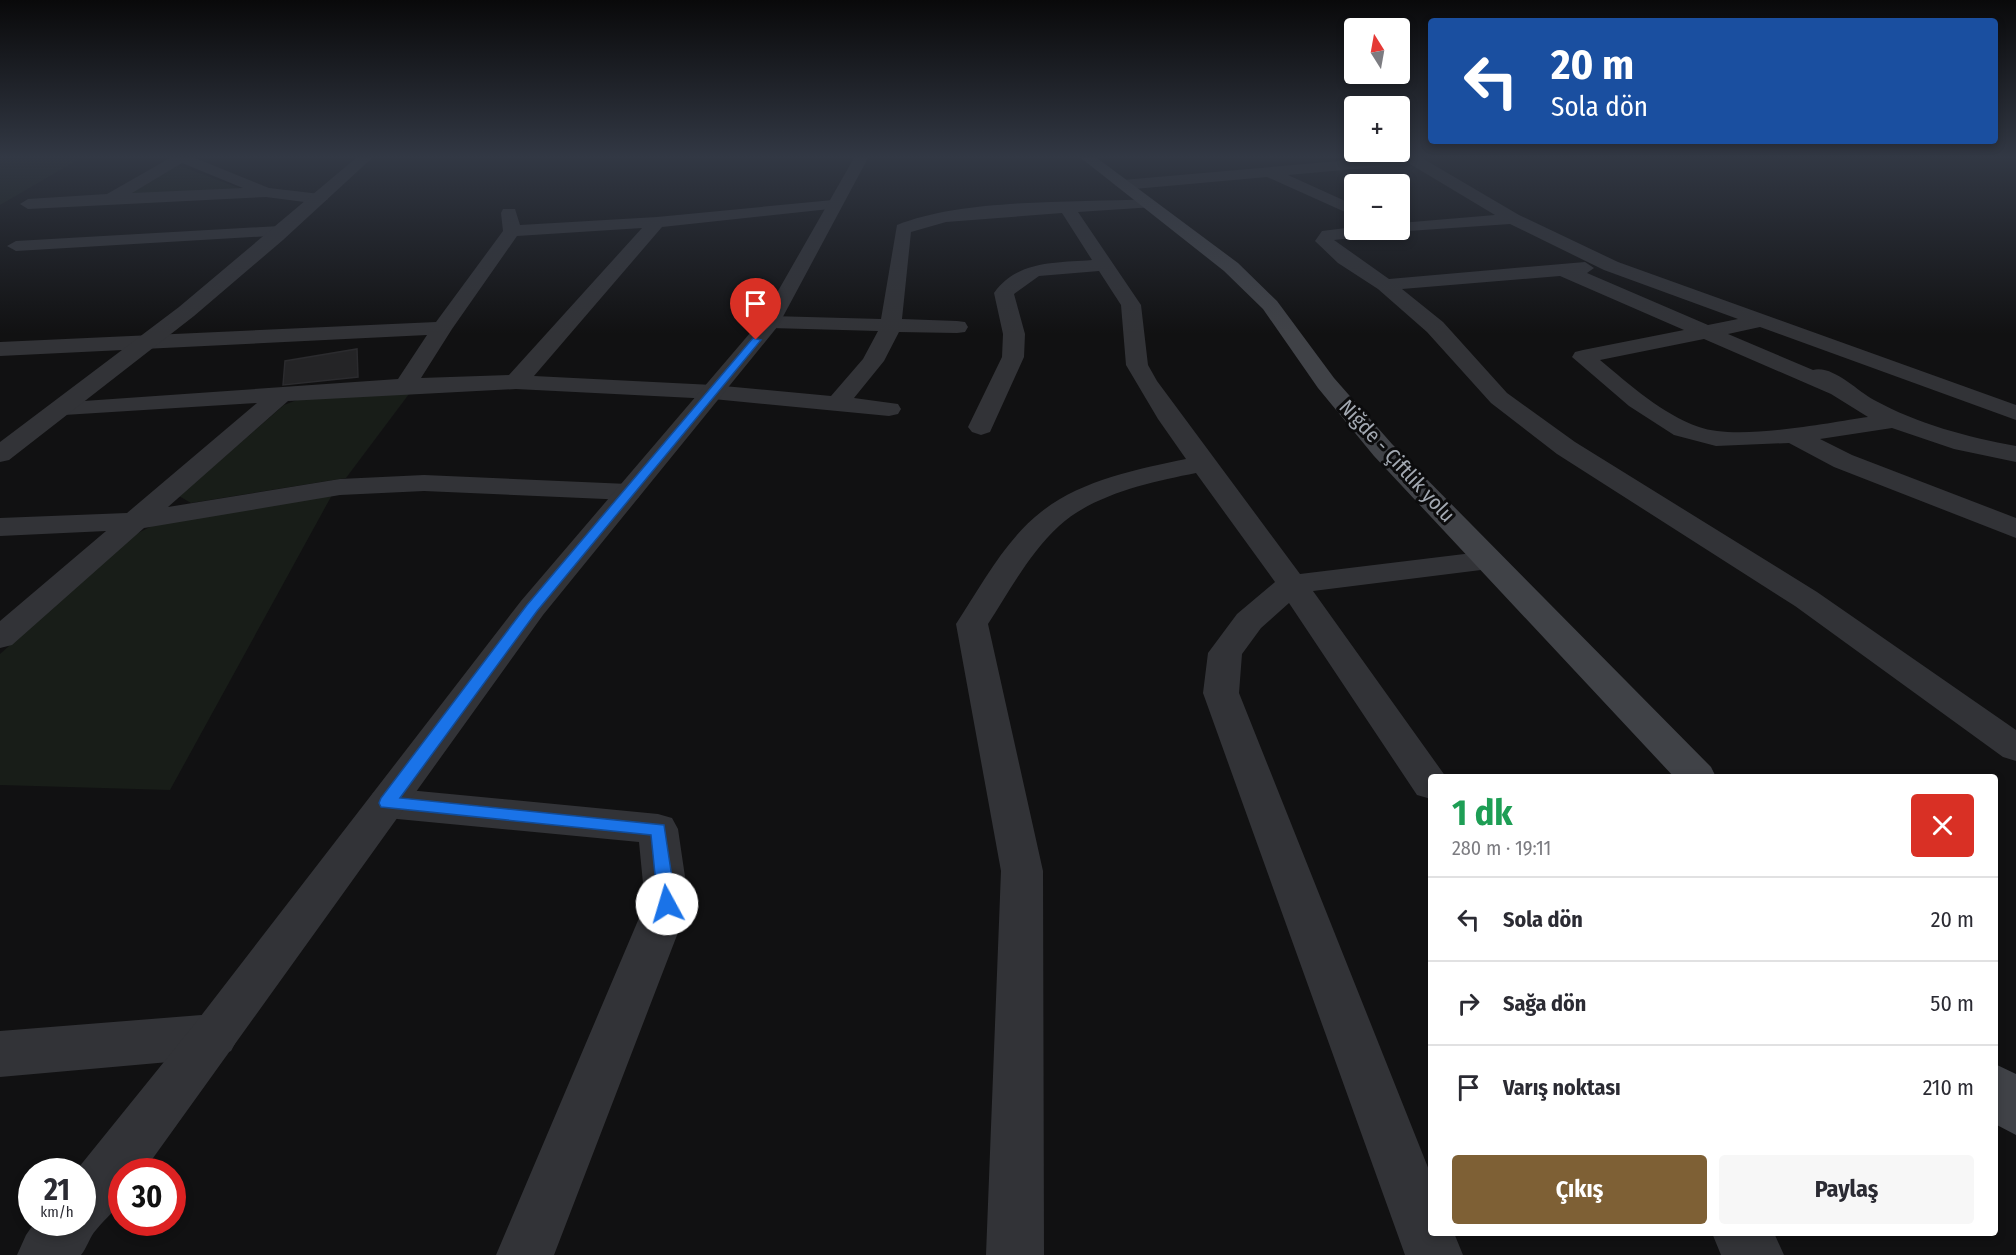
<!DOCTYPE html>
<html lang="tr">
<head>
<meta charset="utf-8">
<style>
  :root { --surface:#fff; --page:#f7f7f7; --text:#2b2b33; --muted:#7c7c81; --line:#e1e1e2; --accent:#7e6035 }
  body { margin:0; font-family:"Fira Sans Condensed",sans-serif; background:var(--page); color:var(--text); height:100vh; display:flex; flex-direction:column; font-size:22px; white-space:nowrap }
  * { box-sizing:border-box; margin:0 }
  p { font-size:20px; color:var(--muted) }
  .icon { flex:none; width:33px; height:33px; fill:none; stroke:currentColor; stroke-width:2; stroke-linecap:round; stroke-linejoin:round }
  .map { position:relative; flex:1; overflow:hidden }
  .panel { position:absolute; left:1428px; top:774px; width:570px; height:462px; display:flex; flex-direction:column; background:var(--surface); border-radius:6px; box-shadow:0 3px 9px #0003 }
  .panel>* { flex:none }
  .hud { position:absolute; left:1428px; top:18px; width:570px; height:126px; border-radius:6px; box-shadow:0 3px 9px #0003; background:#1a4fa0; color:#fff; overflow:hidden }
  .needle { width:39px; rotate:349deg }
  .buttons { position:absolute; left:1344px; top:18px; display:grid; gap:12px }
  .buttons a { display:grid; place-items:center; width:66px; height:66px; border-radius:6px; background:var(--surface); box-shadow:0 3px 9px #0003; font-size:30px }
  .speed { position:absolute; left:18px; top:1158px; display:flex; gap:12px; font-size:30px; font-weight:700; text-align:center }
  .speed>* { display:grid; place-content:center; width:78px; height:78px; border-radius:50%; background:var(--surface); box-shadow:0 3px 9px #0003; line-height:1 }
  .speed small { font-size:15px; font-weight:400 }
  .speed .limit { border:9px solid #d22; background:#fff; color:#111 }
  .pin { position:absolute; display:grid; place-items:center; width:51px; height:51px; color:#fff; margin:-62px -26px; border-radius:50% 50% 50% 0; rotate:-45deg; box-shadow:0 0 6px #0007 }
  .pin .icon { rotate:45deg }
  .me { position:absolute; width:66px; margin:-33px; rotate:354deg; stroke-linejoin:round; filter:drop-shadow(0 0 4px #0008) }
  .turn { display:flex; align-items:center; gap:21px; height:126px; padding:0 24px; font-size:27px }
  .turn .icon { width:78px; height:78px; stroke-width:2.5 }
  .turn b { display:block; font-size:42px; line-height:51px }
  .round { display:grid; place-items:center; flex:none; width:63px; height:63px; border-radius:6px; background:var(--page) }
  .overview { display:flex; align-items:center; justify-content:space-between; height:102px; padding:0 24px }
  h1 { font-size:36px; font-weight:700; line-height:45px; color:#1e9e55 }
  .cta { display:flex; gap:12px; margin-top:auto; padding:12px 24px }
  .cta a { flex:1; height:69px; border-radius:6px; background:var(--accent); color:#fff; font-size:24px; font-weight:700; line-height:69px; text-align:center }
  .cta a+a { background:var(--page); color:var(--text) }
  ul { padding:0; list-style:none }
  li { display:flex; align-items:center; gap:18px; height:84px; padding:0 24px; border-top:2px solid var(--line) }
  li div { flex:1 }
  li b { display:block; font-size:22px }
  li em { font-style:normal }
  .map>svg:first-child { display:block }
</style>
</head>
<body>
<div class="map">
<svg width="2016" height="1255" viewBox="0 0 2016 1255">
  <rect width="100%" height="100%" fill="#111112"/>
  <path fill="#181d18" d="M0 158H81L0 205Z
    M178 165 239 188 232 191 123 196Z
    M412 390 346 478 191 503 179 496 284 405 302 398Z
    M332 495 170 790 0 785V654L132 536 154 525Z"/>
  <path fill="#242426" stroke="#2b2b2e" stroke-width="1.5" d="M357 349 358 377 283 385 285 361Z"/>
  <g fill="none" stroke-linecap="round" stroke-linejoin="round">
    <path fill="#323337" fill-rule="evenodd" d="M170 158H195L269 188 320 194 328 199 320 204 266 197 28 209 20 204 28 199 107 194ZM182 163 243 188 132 193Z
      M1374 158H1422L1519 215 1618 262 2016 405V420L1760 327 1728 334 1813 370C1833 365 1857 391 1874 400 1918 424 1967 437 2016 446V462L1954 449 1892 428 1820 439 1852 455 2016 518V538L1834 467 1789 443 1716 446 1674 435 1629 406 1572 357 1575 352 1583 350 1684 330 1560 276 1402 289 1443 322 1507 393 1575 442 1817 592 2016 730V761L2003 757 1795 606 1557 454 1491 403 1427 332 1378 289 1338 263 1315 241 1322 231 1354 227V230H1387L1385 234 1379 235 1334 240 1389 279 1585 262 1594 268 1587 273 1708 325 1738 319 1604 270 1510 224 1394 232 1392 230H1400V223L1495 215 1410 164 1288 175 1354 205V216L1267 177 1123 190 1115 185 1123 180ZM1704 339 1831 394 1868 417C1826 423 1738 441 1699 427 1662 414 1630 385 1600 360Z
      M1148 199 1154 201 1156 204 1154 207 1078 212 1141 305 1148 365 1157 381 1300 574 1489 551 1500 554 1504 560 1500 566 1489 569 1313 591 1446 777H1431V799L1417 795 1289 603 1261 628 1242 654 1239 693 1431 1175V1233H1454L1463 1255H1405L1203 693 1208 653 1237 614 1275 582 1196 473C1151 482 1094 494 1059 526 1029 554 1010 590 988 624L1043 871 1044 1255H986L1001 871 956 624C981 586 1005 540 1041 512 1081 480 1138 469 1186 459L1158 419 1126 365 1121 305 1099 271 1039 276 1014 294 1025 334 1024 357 990 432 981 435 972 432 968 427 1002 357 1003 334 994 293C1017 260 1057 263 1092 260L1062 213 946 222 911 232 902 319 957 321 965 322 968 327 965 332 957 333 899 332 884 361 854 398 898 404 901 409 898 414 889 416 713 399 516 389 288 401 168 507 340 479 424 475 628 484 638 486 642 492 638 498 628 500 424 491 340 495 144 528 12 645 0 648V621L106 531 0 536V518L127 513 257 403 64 415 55 413 52 408 55 403 398 379 427 335 0 356V342L436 322 503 231 501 213 503 209H515L520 225 657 217 833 200 841 205 839 208 662 227 534 376 713 385 831 396 863 359 878 331 771 328 764 326 760 322 764 318 771 316 881 319 897 225C964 198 1074 203 1148 199ZM642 228 509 375 421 378 452 329 517 236Z
      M280 226 289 231 286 235 16 251 7 246 16 241Z
      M387 788 658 814 672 818 678 829 689 904 554 1255H496L645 904 639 842 387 818 373 813 367 803 373 793Z
      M214 1014 231 1021 239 1036 231 1051 214 1058 0 1077V1031Z
      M1712 1233H1774L1784 1255H1721Z"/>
    <path fill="#323337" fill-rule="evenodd" d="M356 158H372L283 240 194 316 9 460 0 462V442L179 307Z
      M854 158H868L778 326 543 615 143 1172H122C122 1210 119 1203 96 1230 90 1236 87 1248 81 1255H17L26 1235 35 1222H82V1172H75L197 1021 521 601 762 319Z"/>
    <path fill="#404247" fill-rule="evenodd" d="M1081 158H1097L1238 263 1277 301 1334 378 1392 444 1711 767 1716 777H1674L1374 456 1318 388 1263 309 1224 271Z
      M1995 1064 2016 1074V1135L1995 1124Z"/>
  </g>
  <linearGradient id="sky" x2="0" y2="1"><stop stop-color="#09090a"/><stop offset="0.47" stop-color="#323844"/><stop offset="1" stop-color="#323844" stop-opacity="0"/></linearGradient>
  <rect width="2016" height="334" fill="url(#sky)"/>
  <path fill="#1a73e8" stroke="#114b97" stroke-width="1.5" d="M753 338 761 340 537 611 400 798 664 825 676 904 673 909 667 911 660 909 658 904 651 835 381 807 379 803 381 798 527 605Z"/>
  <g text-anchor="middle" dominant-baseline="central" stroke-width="6" stroke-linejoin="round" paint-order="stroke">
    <g font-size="21" fill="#a3a9b2" stroke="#0c0c0d">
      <text transform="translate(1397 461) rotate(47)">Niğde - Çiftlik yolu</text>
    </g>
  </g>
</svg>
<div class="buttons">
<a><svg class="needle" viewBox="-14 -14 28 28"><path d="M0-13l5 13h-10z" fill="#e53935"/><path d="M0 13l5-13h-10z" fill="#7c7c81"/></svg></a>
<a>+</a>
<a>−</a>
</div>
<div class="speed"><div>21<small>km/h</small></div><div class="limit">30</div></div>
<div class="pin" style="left:756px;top:340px;background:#d93025"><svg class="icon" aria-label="arrive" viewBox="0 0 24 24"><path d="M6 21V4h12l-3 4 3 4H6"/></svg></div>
<svg class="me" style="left:667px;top:904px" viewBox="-20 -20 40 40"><circle r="19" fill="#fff"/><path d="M0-13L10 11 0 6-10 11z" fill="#1a73e8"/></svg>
<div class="hud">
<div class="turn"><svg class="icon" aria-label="left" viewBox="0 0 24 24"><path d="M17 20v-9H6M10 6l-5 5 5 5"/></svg><div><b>20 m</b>Sola dön</div></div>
</div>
<section class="panel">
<div class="overview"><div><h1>1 dk</h1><p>280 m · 19:11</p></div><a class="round" style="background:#d93025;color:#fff"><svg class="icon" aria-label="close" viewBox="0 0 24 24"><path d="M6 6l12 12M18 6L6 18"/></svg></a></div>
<ul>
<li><svg class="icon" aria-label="left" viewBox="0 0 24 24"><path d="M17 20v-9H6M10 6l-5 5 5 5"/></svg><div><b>Sola dön</b></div><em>20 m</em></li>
<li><svg class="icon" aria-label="right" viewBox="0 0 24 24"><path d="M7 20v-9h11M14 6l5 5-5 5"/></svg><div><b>Sağa dön</b></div><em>50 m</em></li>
<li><svg class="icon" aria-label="arrive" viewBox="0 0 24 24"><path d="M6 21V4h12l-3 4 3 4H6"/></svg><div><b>Varış noktası</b></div><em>210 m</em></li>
</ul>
<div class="cta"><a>Çıkış</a><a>Paylaş</a></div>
</section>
</div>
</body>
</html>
